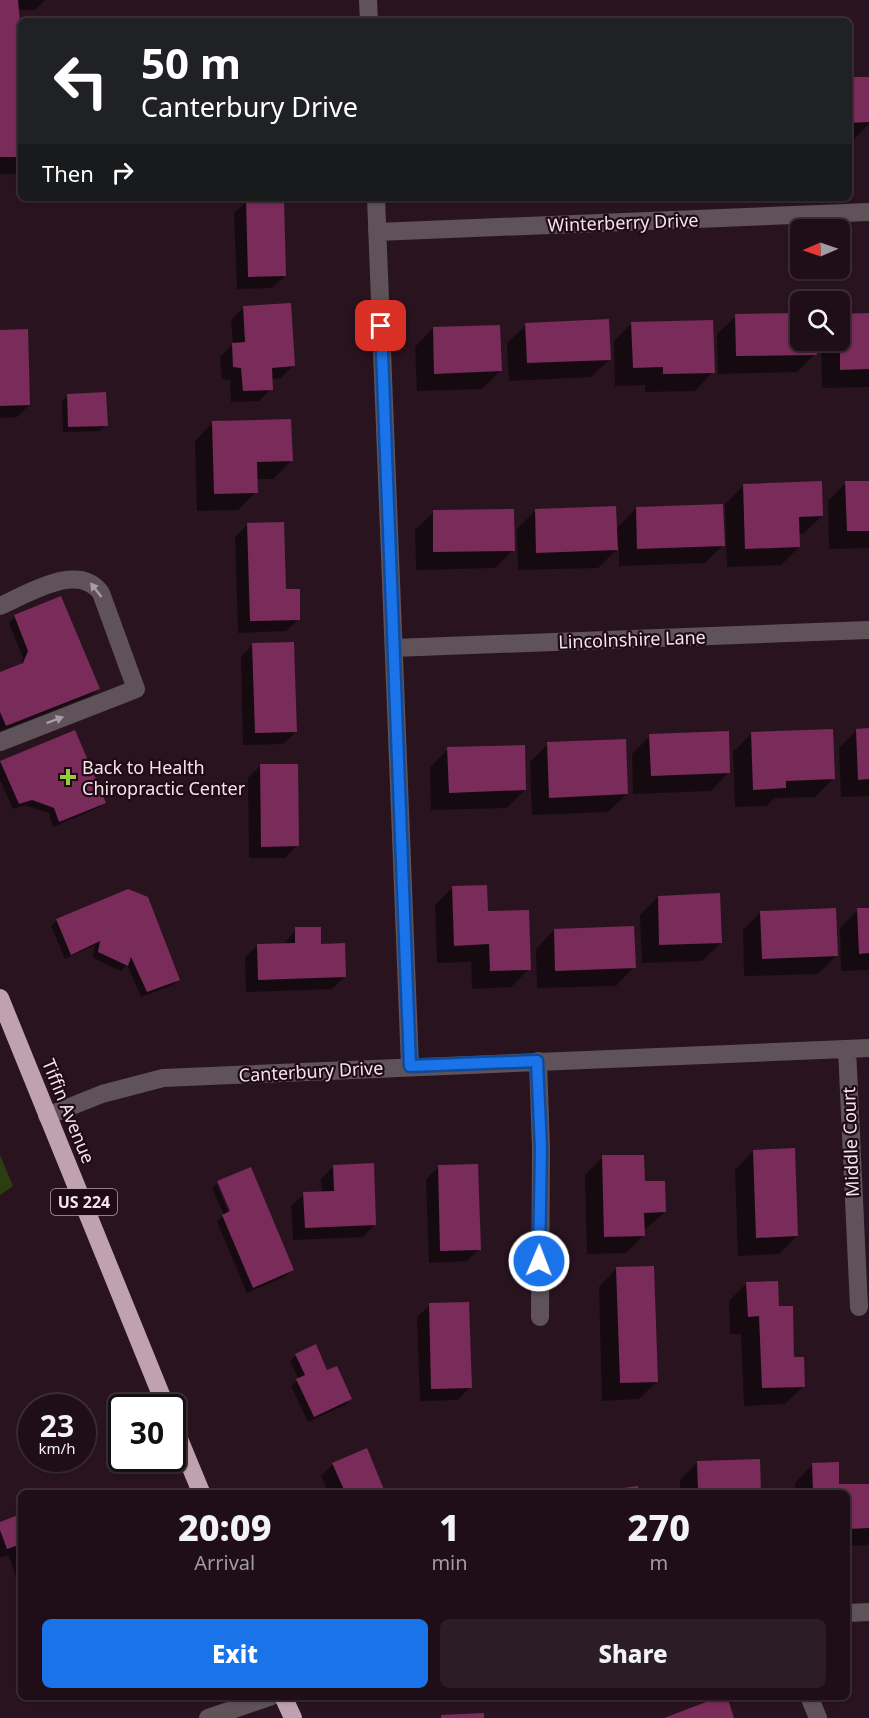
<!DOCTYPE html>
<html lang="en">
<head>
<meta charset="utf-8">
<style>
  :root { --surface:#1f0e17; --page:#2c1c24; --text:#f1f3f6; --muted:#a19ca1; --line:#3c2e36; --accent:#1a73e8 }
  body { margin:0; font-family:"Noto Sans",sans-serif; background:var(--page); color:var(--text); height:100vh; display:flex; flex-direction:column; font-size:22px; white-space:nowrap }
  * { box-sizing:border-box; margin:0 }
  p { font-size:20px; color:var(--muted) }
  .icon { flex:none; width:33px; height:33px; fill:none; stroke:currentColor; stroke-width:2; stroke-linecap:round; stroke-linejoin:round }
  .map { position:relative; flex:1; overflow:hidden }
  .details { position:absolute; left:18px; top:1490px; width:832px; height:210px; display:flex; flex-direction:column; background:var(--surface); border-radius:9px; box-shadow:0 2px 4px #0004,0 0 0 2px var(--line) }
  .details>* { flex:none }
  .banner { position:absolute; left:18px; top:18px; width:834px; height:183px; border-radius:9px; box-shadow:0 2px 4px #0004,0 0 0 2px var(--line); background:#202124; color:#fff; overflow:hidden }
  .needle { width:39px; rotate:268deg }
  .controls { position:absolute; left:790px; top:219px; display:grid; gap:12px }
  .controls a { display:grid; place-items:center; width:60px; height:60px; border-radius:9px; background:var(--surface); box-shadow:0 2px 4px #0004,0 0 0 2px var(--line); font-size:30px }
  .speed { position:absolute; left:18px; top:1394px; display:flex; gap:12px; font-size:30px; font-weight:700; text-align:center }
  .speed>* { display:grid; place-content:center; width:78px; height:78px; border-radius:50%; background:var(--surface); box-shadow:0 2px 4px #0004,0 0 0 2px var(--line); line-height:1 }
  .speed small { font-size:15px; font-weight:400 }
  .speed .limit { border:3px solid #111; border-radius:9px; background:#fff; color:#111 }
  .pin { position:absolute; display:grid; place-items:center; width:51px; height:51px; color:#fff; margin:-26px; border-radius:12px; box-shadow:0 3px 9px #0006 }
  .me { position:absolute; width:66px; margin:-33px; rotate:1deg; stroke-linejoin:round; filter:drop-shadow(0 0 4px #0008) }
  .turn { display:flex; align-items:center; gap:21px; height:126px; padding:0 24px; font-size:27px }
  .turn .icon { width:78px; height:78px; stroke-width:2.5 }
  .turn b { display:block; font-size:42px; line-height:51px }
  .then { display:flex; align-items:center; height:57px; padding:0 24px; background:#0003; gap:12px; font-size:22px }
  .eta { display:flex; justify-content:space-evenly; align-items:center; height:102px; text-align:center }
  .eta b { font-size:36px; font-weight:800; line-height:42px }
  .button { display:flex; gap:12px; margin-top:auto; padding:12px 24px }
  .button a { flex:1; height:69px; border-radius:9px; background:var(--accent); color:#fff; font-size:24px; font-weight:800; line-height:69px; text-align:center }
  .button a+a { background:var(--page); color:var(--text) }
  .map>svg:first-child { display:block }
</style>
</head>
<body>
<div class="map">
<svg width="869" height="1718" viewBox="0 0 869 1718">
  <rect width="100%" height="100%" fill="#29131f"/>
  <path fill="#2c3d0f" d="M0 1155 13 1186 0 1195Z"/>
  <path fill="#0007" d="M0 0H45L35 10H17L21 35V174H0Z
    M869 78V124L853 140H849V79Z
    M247 201 285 276 272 288 237 289 234 213Z
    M244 307 293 366 281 378 271 379V389L259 401 231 402 230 380 222 379 220 357 233 344 231 320Z
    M801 314V340L815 354 797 372 718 374 717 334 736 316Z
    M840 315H869V387L822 388 821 340H840Z
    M632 323 713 372 695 391 645 392V385L615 386 614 341Z
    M526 325 610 359 591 377 509 381 507 343Z
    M433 328 500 371 482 389 417 391 415 347Z
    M0 332 29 405 17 417 0 418Z
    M68 395 106 425 100 431 63 432 62 401Z
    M213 422 291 461 273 479H256V492L238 510 197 511 195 441Z
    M869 482V548L829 549 828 501 846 483Z
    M743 486 822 516 803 534H798L799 547 781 565 727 567 725 504Z
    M636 508 723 545 705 563 619 566V547L598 568 518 570 517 529 535 511 616 529Z
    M434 512 513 550 495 568 416 570 415 530Z
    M247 525 299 619 286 631 238 633 235 537Z
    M60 598 98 689 92 695 0 731V674L20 666 23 658 9 623 14 617Z
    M253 644 296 732 283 744 243 745 241 657Z
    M857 730H869V796L841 797 839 748Z
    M74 732 104 802 98 808 53 827 49 813 25 805 13 809 0 780V762Z
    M751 734 833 779 815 797 774 798 767 806 735 807 733 752Z
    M650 736 729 772 711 791 633 794 632 754Z
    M548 744 627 794 608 812 532 815 530 762Z
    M448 749 525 790 507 808 431 810 430 767Z
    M260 766 297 845 285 858H249L248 778Z
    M453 887 486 913 529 969 511 987 472 989 471 962 437 963 435 905Z
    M128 891 179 979 173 985 141 997 127 965 121 971 93 958 95 945 65 959 51 926 57 920Z
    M658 897 721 943 702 961 642 963 640 915Z
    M869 909V970L841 971 840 928 858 910Z
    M761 912 836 956 818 974 744 976 743 930Z
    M296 929 320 945 344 977 332 989 246 992 245 957 258 945 284 944Z
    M554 930 634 967 616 986 537 988 536 949Z
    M753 1151 797 1236 779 1254 738 1256 735 1170Z
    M603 1157 643 1183 665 1212 644 1230V1235L626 1253 587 1254 585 1175Z
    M334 1166 375 1224 363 1237 293 1240 291 1206 304 1194 322 1193 321 1179Z
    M438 1167 479 1249 467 1261 429 1263 426 1179Z
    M250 1169 292 1270 286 1276 247 1293 217 1222 224 1215 212 1188 217 1184 231 1219 234 1217 218 1183Z
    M617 1268 657 1381 639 1399 602 1401 599 1287Z
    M747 1283 778 1308 804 1386 785 1404 744 1406 741 1334H730L729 1301Z
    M430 1305 470 1387 458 1400 420 1401 417 1317Z
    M296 1355 327 1372 350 1399 345 1405 308 1422 291 1386 299 1380 290 1361Z
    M366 1450 384 1492H328L321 1476 333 1464Z
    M759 1460 760 1492H680V1480L698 1462Z
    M813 1464 838 1486 869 1485V1545L848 1546V1492H795V1483Z
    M21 1515V1589L8 1555 0 1558V1524Z"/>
  <path fill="#792b59" d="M0 0H18L21 34V157H0Z
    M849 77H869V122L849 123Z
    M284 198 286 276 248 277 246 199Z
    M291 303 295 366 272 368 273 390 243 391 241 368 233 367 232 343 245 342 243 306Z
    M801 313V340H816L817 355 736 356 735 314Z
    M869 313V369L840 370V314Z
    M609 319 611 360 527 363 525 323Z
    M713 320 715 373 663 374V367L633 368 631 322Z
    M500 325 502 371 434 374 433 327Z
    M28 329 30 405 0 406V330Z
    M106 392 108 426 68 427 67 394Z
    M291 419 293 461 257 462 258 493 214 494 212 421Z
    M822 481 823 516 799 517 800 547 745 549 743 484Z
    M845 481H869V531H847Z
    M723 504 725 546 637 549 636 507Z
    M616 506 618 550 536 553 535 509Z
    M514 509 515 551 433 552V510Z
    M284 522 286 589H300V620L250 621 247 523Z
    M61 596 100 689 6 726 0 712V672L23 663 28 651 14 615Z
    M294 642 297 732 255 733 252 643Z
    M869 728V779L858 780 856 729Z
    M833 729 835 779 786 781V788L753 790 751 732Z
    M75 730 106 803 59 822 54 808 32 800 19 804 0 761Z
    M729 731 730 773 651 776 649 734Z
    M626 739 628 794 549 798 547 742Z
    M525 745 526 790 449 793 447 747Z
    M260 764H298L299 846 261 847Z
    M487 885 488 911 529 910 531 970 490 971 489 944 454 946 452 886Z
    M128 889 148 897 180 980 147 992 131 957 128 966 98 952 100 941 71 955 56 919Z
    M720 893 722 943 659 945 658 896Z
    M836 908 838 956 762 959 760 911Z
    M857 908H869V953L859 954Z
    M634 926 636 968 555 971 554 929Z
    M295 927H321V944L345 943 346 977 258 980 257 944 295 943Z
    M795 1148 798 1236 756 1238 753 1150Z
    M602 1155H644L645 1181H665L666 1212 644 1213 645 1236 604 1237Z
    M374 1163 376 1225 305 1228 303 1192 334 1191 333 1165Z
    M478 1164 481 1250 440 1251 438 1165Z
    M251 1167 294 1270 253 1288 222 1215 230 1211 217 1181Z
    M654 1266 658 1382 620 1383 616 1267Z
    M778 1281 779 1306H793L794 1357H804L805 1387 762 1388 759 1316 748 1317 746 1282Z
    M469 1302 472 1388 431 1389 429 1303Z
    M316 1344 327 1370 337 1366 352 1399 314 1417 296 1379 305 1375 295 1354Z
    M367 1448 385 1492H345L332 1463Z
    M760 1459 761 1492H698L697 1461Z
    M839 1462V1484H869V1528L848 1529V1492H813L812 1463Z
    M638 1486 639 1492H600V1491Z
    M21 1514V1544L7 1549 0 1530V1522Z
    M722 1696H727L734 1718H664Z
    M484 1713V1718H441V1715Z"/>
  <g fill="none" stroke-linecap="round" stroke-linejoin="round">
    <path stroke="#5f5359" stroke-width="18" d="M368 0 369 21
      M376 198 410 1066
      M377 232 869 212
      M0 606C28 594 79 561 101 593L136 689 0 742
      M394 648 869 630
      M847 1049 859 1307
      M538 1061 541 1148 540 1317
      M47 1116 102 1094 163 1078 869 1048
      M848 1613 869 1612
      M809 1696 818 1718
      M208 1718 272 1696"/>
    <path stroke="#bfa1b0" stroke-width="18" d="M0 998 166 1407
      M172 1422 201 1492
      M283 1696 293 1718"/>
  </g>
  <defs><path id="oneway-solid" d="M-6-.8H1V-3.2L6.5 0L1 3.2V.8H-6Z" transform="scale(1.5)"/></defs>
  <g fill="#aa9ca2">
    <use href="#oneway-solid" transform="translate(96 590) rotate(-128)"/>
    <use href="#oneway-solid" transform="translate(55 720) rotate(-21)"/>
  </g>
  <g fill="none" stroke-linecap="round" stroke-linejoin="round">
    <defs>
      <path id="route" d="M381 326 410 1066 537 1061 541 1148 539 1261"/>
    </defs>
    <use href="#route" stroke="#114b97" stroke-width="15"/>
    <use href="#route" stroke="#1a73e8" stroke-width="10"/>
  </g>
  <path fill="#97cc38" stroke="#1f0a15" stroke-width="2" d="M65 768h6v6h6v6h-6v6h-6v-6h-6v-6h6z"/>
  <g text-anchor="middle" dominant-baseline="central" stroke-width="4.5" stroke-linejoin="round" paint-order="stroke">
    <rect fill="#1f0a15" stroke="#b4a3ab" stroke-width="1.5" x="51" y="1189" width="66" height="26" rx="4.5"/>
    <g font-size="16" font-weight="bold" fill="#f4e4eb">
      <text x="84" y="1202">US 224</text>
    </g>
    <g font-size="18" fill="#f4e4eb" stroke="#1f0a15">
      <text transform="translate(623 222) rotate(-2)">Winterberry Drive</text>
      <text transform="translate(632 639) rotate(-2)">Lincolnshire Lane</text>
      <text transform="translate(311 1071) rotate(-3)">Canterbury Drive</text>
      <text transform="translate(69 1111) rotate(68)">Tiffin Avenue</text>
      <text transform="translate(850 1142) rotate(-92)">Middle Court</text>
    </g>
    <g font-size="18" fill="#f4e4eb" stroke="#1f0a15" text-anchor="start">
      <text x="82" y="767">Back to Health<tspan x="82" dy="21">Chiropractic Center</tspan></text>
    </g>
  </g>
</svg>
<div class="controls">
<a><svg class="needle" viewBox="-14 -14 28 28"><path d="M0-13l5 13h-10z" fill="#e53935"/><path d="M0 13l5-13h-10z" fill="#a19ca1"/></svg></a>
<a><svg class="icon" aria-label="search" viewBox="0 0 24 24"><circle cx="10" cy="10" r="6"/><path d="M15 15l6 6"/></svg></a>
</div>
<div class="speed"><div>23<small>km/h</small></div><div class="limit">30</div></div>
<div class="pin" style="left:381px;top:326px;background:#d93025"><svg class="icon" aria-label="arrive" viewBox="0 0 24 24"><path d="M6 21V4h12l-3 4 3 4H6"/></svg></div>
<svg class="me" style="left:539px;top:1261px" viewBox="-20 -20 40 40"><circle r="17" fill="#1a73e8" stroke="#fff" stroke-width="3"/><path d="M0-11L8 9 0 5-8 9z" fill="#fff"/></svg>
<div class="banner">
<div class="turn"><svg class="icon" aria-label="left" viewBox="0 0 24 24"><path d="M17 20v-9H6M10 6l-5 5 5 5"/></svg><div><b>50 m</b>Canterbury Drive</div></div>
<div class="then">Then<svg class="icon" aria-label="right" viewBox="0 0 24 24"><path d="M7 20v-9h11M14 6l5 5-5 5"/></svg></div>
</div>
<section class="details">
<div class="eta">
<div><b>20:09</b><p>Arrival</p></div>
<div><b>1</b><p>min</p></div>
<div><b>270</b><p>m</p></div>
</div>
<div class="button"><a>Exit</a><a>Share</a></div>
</section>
</div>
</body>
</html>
